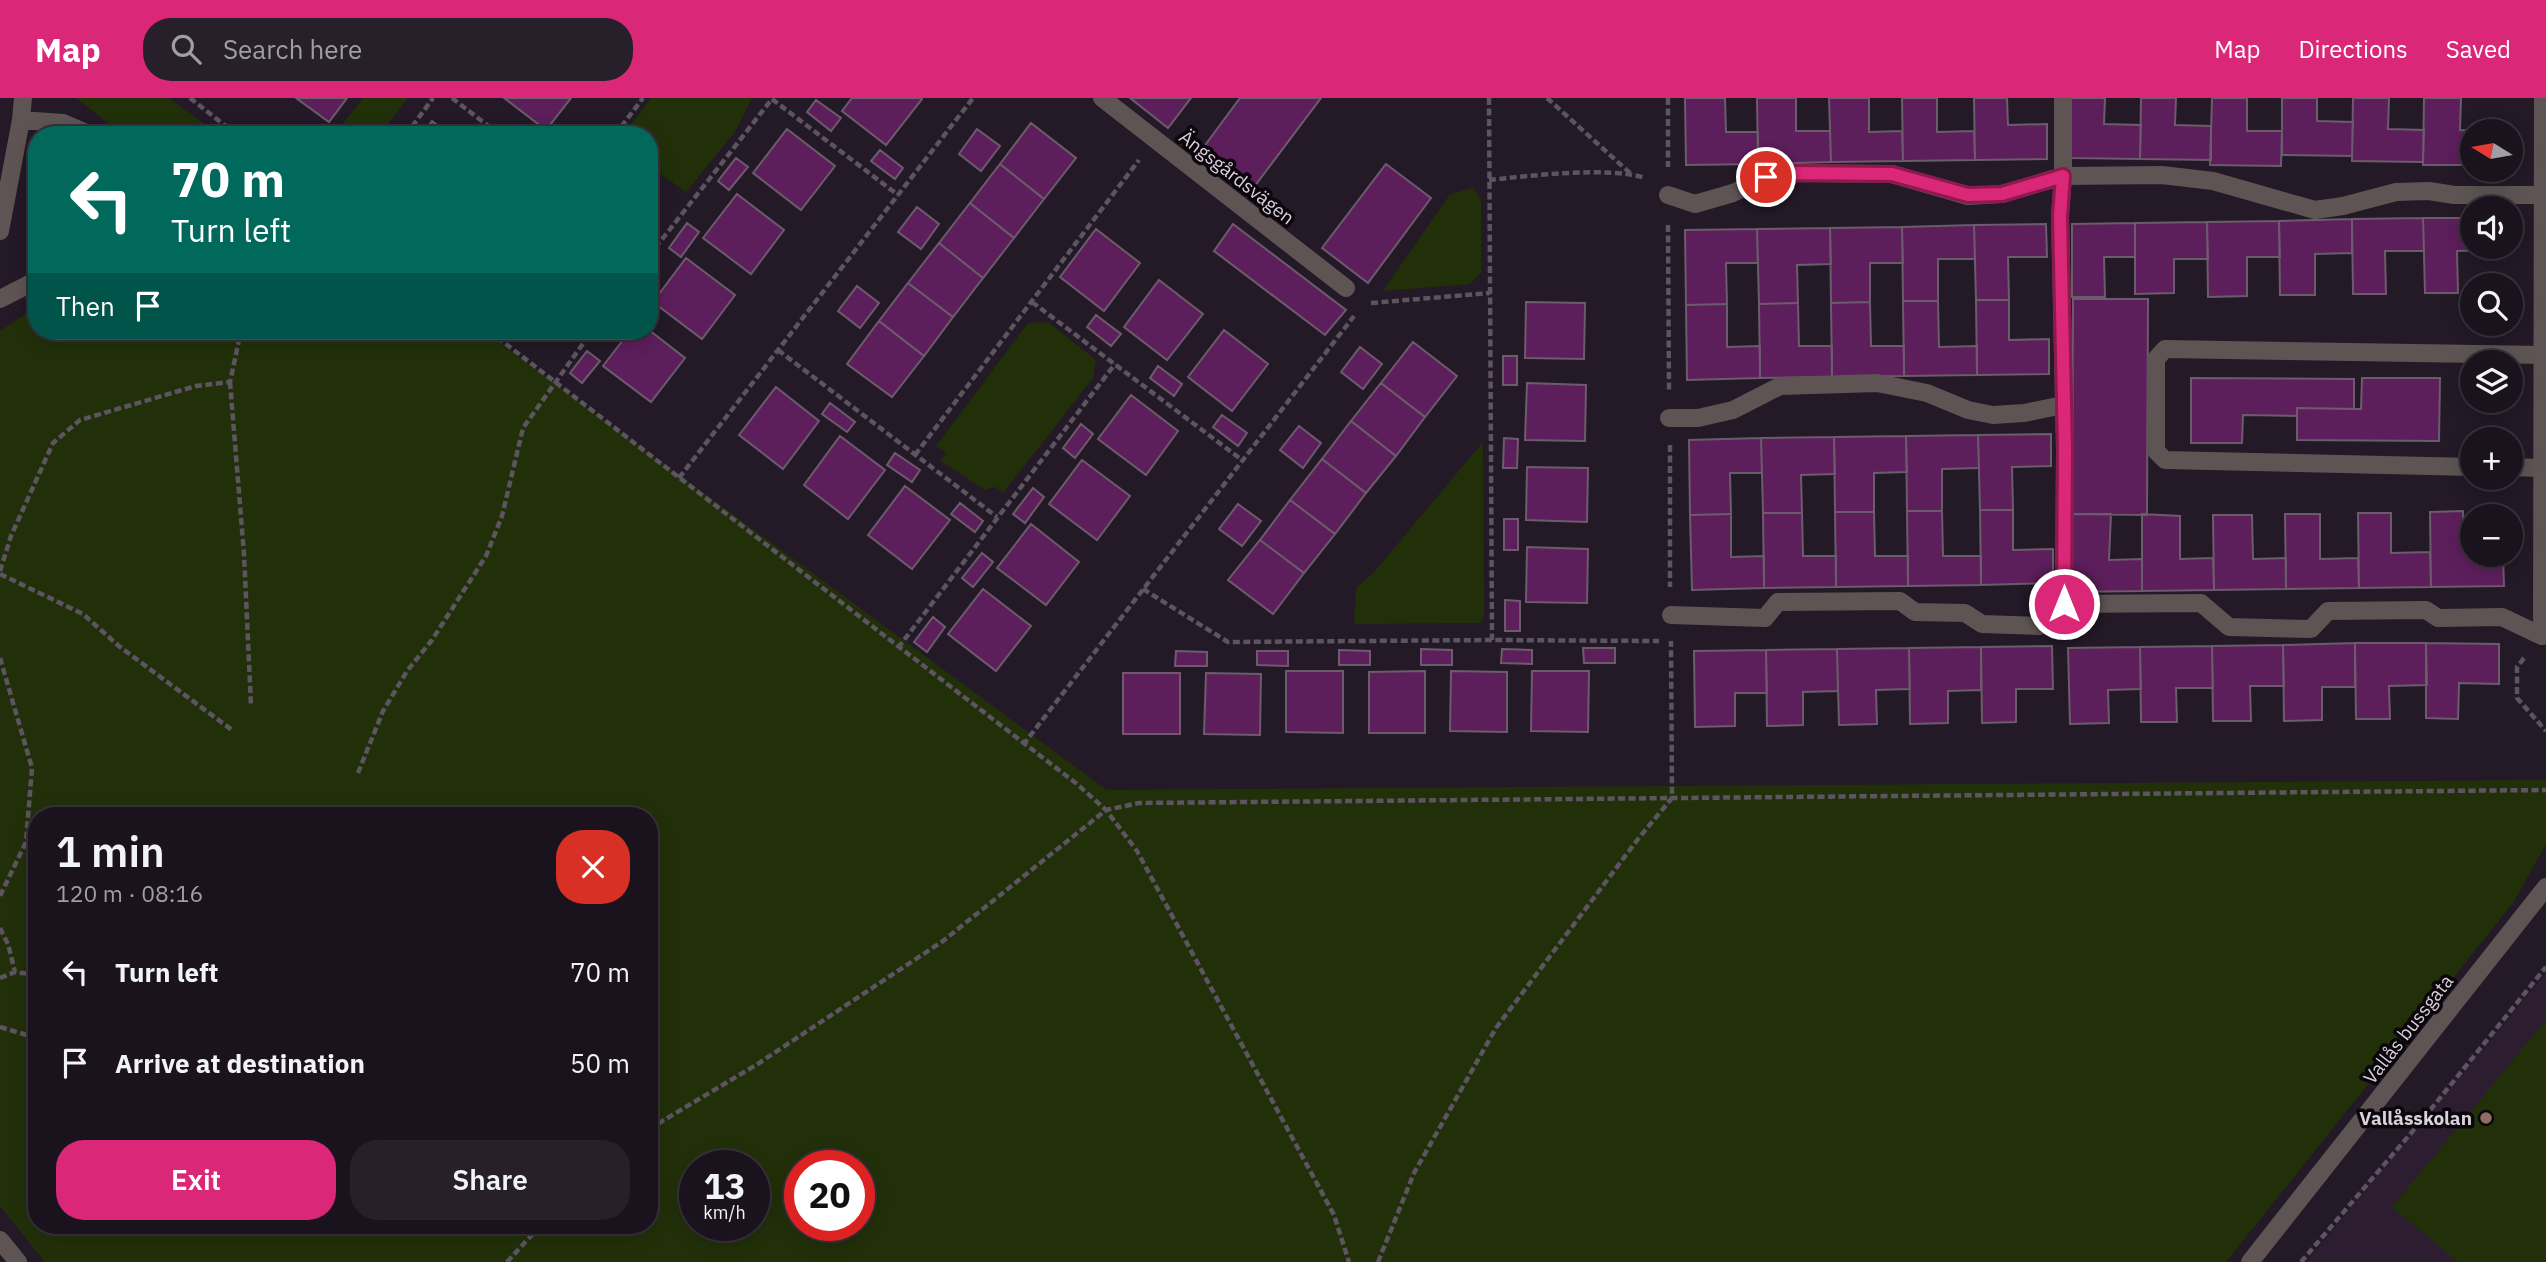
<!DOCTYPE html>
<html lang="en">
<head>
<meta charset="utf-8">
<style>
  :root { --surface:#1a131d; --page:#27202a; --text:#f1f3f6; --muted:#9f9ea4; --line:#38323b; --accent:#db2777 }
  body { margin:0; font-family:"IBM Plex Sans",sans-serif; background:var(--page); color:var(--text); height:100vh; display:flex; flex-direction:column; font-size:26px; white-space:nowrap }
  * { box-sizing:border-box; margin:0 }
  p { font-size:23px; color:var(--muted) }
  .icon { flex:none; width:38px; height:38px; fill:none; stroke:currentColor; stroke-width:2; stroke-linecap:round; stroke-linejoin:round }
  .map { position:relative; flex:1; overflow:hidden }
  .side { position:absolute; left:28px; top:709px; width:630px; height:427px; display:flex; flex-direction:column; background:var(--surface); border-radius:28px; box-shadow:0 4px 18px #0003,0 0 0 2px var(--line) }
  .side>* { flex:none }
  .top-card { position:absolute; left:28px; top:28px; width:630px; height:214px; border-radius:28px; box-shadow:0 4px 18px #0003,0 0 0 2px var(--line); background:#00695c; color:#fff; overflow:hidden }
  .needle { width:46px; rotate:281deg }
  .fabs { position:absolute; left:2460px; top:21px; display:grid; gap:14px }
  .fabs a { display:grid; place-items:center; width:63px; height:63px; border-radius:50%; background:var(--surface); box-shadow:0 4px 18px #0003,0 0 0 2px var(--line); font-size:35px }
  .speed { position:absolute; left:679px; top:1052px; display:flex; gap:14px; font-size:35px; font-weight:700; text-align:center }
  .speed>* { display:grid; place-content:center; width:91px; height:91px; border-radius:50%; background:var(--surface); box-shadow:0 4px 18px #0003,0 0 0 2px var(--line); line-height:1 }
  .speed small { font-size:18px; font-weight:400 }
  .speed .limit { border:10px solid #d22; background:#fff; color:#111 }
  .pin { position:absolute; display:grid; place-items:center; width:60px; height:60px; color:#fff; margin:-30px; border:4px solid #fff; border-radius:50%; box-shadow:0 2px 7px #0007 }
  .me { position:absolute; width:77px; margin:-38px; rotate:0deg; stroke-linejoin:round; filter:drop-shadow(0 0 5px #0008) }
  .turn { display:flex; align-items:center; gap:24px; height:147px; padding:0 28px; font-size:32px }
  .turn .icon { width:91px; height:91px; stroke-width:2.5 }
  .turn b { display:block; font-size:49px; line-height:60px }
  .then { display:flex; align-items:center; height:66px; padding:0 28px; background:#0003; gap:14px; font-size:26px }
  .round { display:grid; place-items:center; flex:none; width:74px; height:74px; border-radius:28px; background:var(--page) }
  .headline { display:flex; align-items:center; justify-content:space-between; height:119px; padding:0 28px }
  h1 { font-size:42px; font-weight:600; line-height:52px }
  .button { display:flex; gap:14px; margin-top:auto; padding:14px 28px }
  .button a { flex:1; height:80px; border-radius:28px; background:var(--accent); color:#fff; font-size:28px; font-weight:600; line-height:80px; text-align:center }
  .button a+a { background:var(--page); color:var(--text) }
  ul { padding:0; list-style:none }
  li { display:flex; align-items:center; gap:21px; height:91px; padding:0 28px }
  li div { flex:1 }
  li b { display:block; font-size:26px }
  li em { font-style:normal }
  header { display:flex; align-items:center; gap:42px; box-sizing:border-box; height:98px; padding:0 35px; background:var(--accent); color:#fff }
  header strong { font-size:33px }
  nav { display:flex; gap:38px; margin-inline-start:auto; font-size:24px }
  .search { width:490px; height:63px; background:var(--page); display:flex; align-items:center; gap:18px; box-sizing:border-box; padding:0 24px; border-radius:28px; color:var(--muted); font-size:26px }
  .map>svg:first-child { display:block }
</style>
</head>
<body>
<header>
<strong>Map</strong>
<div class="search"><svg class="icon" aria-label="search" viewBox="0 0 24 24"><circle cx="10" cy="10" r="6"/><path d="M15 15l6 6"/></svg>Search here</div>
<nav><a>Map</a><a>Directions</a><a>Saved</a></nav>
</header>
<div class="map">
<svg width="2546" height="1164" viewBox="0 0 2546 1164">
  <rect width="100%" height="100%" fill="#231927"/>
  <path fill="#2c1d31" d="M2546 875V1164H2306Z"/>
  <path fill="#22300a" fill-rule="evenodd" d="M76 0H169L219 37H123Z
    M363 0H408L379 37H334Z
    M651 0H752L735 34 686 94 659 75 649 86V37H631L627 31Z
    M1473 90 1481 101V174L1470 186 1383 193 1450 96Z
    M37 208V233H484L1107 692 2546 682V746L2513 805 2226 1164H45L0 1108V233ZM37 718H649V1127H37ZM695 1068H754V1127H695ZM800 1068H859V1127H800Z
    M1048 224 1096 262 1093 280 1003 395 995 389 985 392 941 363 946 355 936 348 1028 225Z
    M1483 344 1484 518 1480 525 1354 526 1356 490 1375 473Z
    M2546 922V1164H2458L2392 1109Z"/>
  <path fill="#5d1e5c" stroke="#6c5c6b" stroke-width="2" d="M296 0H347L329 24Z
    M504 0H571L546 32Z
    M852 0H921L922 1 886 47 842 13Z
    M1130 0H1191L1168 30Z
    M1240 0H1321L1251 93 1200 54Z
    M1685 0H1725L1726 34H1758V66L1686 67Z
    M1757 0H1796V33H1830L1831 64 1758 66Z
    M1829 0H1869V34L1902 33 1903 63 1831 64Z
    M1902 0H1937V34L1974 33 1975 62 1903 63Z
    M1974 0H2007L2008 27 2047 26V61L1975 62Z
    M2071 0H2105L2104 26 2141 27 2140 61 2070 60Z
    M2141 0H2176L2175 27 2211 28V62L2140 61Z
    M2212 0H2247V33H2282L2281 68 2210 67Z
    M2282 0H2317V23L2353 24 2352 58 2282 57Z
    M2353 0H2389L2388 31 2424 32 2423 64 2352 63Z
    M2424 0H2461L2460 32 2496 33H2473V67H2423Z
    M816 2 841 20 831 33 807 14Z
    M432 23 450 37H422Z
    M1031 25 1076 60 1044 101 1000 66Z
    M787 31 835 68 801 112 753 75Z
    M977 31 1000 48 981 73 959 56Z
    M880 52 903 70 895 81 871 63Z
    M736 60 748 69 729 92 718 83Z
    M1000 66 1044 101 1014 140 970 105Z
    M1386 66 1431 100 1368 185 1322 150Z
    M737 96 784 132 751 176 703 140Z
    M970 105 1014 140 983 180 939 145Z
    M917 109 939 126 921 151 898 134Z
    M2423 120H2473V149H2496V152L2457 153 2458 195H2425Z
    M2423 120 2424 153H2385L2386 196H2353L2352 121Z
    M2352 121V155L2315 156V197H2280L2279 123Z
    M2279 123 2280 159H2247V198L2208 199 2207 124Z
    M2207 124 2208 161H2174V195L2135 196V125Z
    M687 125 699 134 681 159 669 150Z
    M2135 125V159H2104L2105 199H2072V126Z
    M1233 126 1346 212 1325 237 1214 153Z
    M2046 126 2047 159H2008L2009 202H1976L1974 127Z
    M1974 127 1975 161H1938V203H1903L1902 129Z
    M1902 129 1903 165H1870V204L1831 205 1830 130Z
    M1830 130 1831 166 1797 167 1798 205 1759 206 1757 131Z
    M1096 131 1140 165 1104 213 1060 179Z
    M1757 131 1758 165H1726L1727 206 1686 207 1685 132Z
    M939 145 983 180 953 219 908 185Z
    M686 160 735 197 702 241 653 204Z
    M1159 182 1203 216 1167 262 1124 229Z
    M908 185 953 219 924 258 879 223Z
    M857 188 879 205 860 230 838 213Z
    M2073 201H2148L2147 417 2072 416Z
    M1976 202H2009V242L2049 241V276L1977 277Z
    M1903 203H1938L1939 249 1977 248V277L1904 278Z
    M1526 204 1585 205 1584 261 1525 260Z
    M1870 204 1871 248H1904V278L1832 279 1831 205Z
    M1798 205 1799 248H1832V279L1760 280 1759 206Z
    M1727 206V249L1760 248V280L1687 282 1686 207Z
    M1096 217 1121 236 1111 248 1087 229Z
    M879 223 924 258 892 299 847 266Z
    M649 232 685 260 651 304 603 268 630 233Z
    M1224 232 1268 266 1232 313 1188 279Z
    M1413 244 1457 278 1425 319 1381 285Z
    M1360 249 1382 266 1363 291 1341 274Z
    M587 253 600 263 582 285 570 275Z
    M1503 258H1517V287H1503Z
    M1158 268 1182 286 1174 298 1150 280Z
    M2191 280 2354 281V311L2297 310V318L2243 317 2242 345H2191Z
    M2362 280H2440L2439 343 2297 342V310L2361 311Z
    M1381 285 1425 319 1396 358 1351 323Z
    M1527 285 1586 287 1585 343 1525 342Z
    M776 289 819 323 783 371 739 337Z
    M1131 297 1178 333 1146 377 1098 341Z
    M830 305 855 324 847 334 822 316Z
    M1222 317 1247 335 1238 348 1213 329Z
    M1351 323 1396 358 1366 395 1322 361Z
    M1081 326 1093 336 1075 360 1063 350Z
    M1299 328 1321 345 1303 370 1280 352Z
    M2051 336V368L2012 369 2013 412H1980L1978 337Z
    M1978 337 1979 370 1942 371V413H1907L1906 338Z
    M840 338 885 372 848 421 804 387Z
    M1906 338 1907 374 1874 375V414H1835L1834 339Z
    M1834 339 1835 376 1801 377 1802 415H1763L1761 340Z
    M1504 340 1518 341 1517 370H1503Z
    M1761 340 1762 375H1730L1731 416 1690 417 1689 342Z
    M895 355 920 372 912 384 887 367Z
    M1322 361 1366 395 1335 436 1290 402Z
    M1082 362 1130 398 1097 442 1049 406Z
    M1527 369 1588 370 1587 424 1526 422Z
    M905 388 950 422 912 471 868 437Z
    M1033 390 1044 399 1025 425 1013 416Z
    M1290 402 1335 436 1304 475 1260 442Z
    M960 405 983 423 975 434 951 416Z
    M1238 406 1261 423 1242 448 1219 431Z
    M1980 412H2013V452L2053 451V485L1981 487Z
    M1907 413H1942L1943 458H1981V487L1908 488Z
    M2463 413 2464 454H2473V457H2503L2504 488 2431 489 2430 414Z
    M1835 414H1874L1875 458H1908V488L1836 489Z
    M1763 415H1802L1803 458H1836V489L1764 490Z
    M2358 415H2391V455L2430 454 2431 489 2359 490Z
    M1731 416V459L1764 458V490L1692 492 1690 417Z
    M2072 416H2111L2109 462 2142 461V493L2069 494Z
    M2142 416 2180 418V461L2213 460 2214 492 2142 493Z
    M2285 416H2320V461L2358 460 2359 490 2286 491Z
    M2213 417H2252L2253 461 2286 460V491L2214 492Z
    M1504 421H1518V452H1504Z
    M1031 426 1079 464 1046 507 997 470Z
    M1260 442 1304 475 1273 516 1228 482Z
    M1527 449 1588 451 1587 505 1526 504Z
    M982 455 993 464 973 489 962 480Z
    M983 491 1031 528 996 573 948 536Z
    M1505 502 1520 503V533H1505Z
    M933 519 945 529 927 554 914 544Z
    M2355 545H2426L2427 587 2389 588 2390 621H2356Z
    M2355 545V589H2322V622L2284 623 2283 547Z
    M2426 545 2499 546V586L2459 585 2458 621 2426 620Z
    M2283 547 2284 588H2250L2251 623H2213L2212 548Z
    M2052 548 2053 591H2016V624L1982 625 1981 549Z
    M2212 548 2213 590H2176L2177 624H2141L2140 549Z
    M1981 549V592L1948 593V625L1910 626 1909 550Z
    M2140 549 2141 591 2108 592 2109 625 2070 626 2068 550Z
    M1583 550H1615V565H1584Z
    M1909 550 1910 591 1876 592 1877 626 1839 627 1837 551Z
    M1421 551 1452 552V567H1421Z
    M1502 551 1532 552V566L1501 565Z
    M1837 551 1838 593 1803 594V627L1767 628 1766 552Z
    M1339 552 1370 553V567H1339Z
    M1766 552 1767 595H1735V628L1695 629 1694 553Z
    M1176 553 1207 554V568H1175Z
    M1257 553H1288V568L1257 567Z
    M1286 573H1343V635L1286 634Z
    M1425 573V635H1369V574Z
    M1451 573 1507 574V634L1450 633Z
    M1532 573H1589L1588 634 1531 633Z
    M1123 575H1180V636H1123Z
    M1206 575 1261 576 1260 637 1204 636Z"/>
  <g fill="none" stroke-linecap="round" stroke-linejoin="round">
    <path stroke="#5d5461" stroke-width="4.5" stroke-dasharray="7 3.5" stroke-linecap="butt" d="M190 0 237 37
      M452 0 500 37
      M1489 0 1492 542
      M1547 0 1630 75
      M1668 0V69
      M772 1 898 97
      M406 37 433 0
      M615 37 643 0
      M1489 82C1528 78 1610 68 1645 80
      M1668 127 1669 293
      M649 158 772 1
      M1032 204 1242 362
      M1371 205 1490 195
      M489 233 1077 686 1106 712 1137 753 1334 1117 1349 1164
      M778 252 997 419
      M230 284 244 456 251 607
      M1670 347V489
      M915 357 1139 62
      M679 380 973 0
      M0 473 11 438 53 345 80 322 196 288 230 284 241 233
      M0 476 83 516 120 549 232 632
      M1143 491 1228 544 1492 542 1659 543
      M898 550 1115 266
      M0 560 32 670 26 744 0 798
      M2524 560 2517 569V600L2546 633
      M1023 647 1354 218
      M358 675 383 613 407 573 432 542 486 458 502 418 523 330 592 233
      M0 830 8 846 15 874
      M0 880 15 874 37 877
      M0 929 37 940
      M649 1031 756 967 943 843 1106 712 1139 705 2546 692
      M507 1164 541 1127
      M1378 1164 1414 1075 1496 930 1638 741 1672 700 1671 543
      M2301 1164 2423 1021 2546 869"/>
    <path stroke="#5e5454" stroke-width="18" d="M2063 0V78L2060 118 2065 351 2064 506
      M21 22 63 25 91 37
      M1668 97 1695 106 1733 95 1766 79 1793 75 1892 76 1968 98 2002 96 2063 78 2162 77 2213 83 2315 112 2343 108 2396 94 2429 93 2454 97H2544
      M0 133 21 22 23 0
      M0 201 37 182
      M1669 320H1698L1733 312 1780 288 1877 285 1927 295 1968 312 1993 317 2024 315 2063 307
      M2473 369 2165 362 2156 353V261L2165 251 2543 257
      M2511 369 2543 370
      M1671 517 1765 520 1778 504 1900 503 1915 514 1965 515 1982 526 2039 528 2064 506 2201 505 2229 529 2311 531 2328 513 2426 512 2438 520 2502 519 2542 538
      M0 1142 18 1164
      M2250 1164 2546 789"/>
    <path stroke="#5e5454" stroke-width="18" d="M1102 0 1346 190
      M2542 538 2543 0"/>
  </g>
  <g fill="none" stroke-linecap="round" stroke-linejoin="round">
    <defs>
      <path id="route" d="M1766 79 1793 75 1892 76 1968 97 2002 96 2063 78 2060 118 2065 351 2064 506"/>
    </defs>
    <use href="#route" stroke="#8e194d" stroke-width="18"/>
    <use href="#route" stroke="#db2777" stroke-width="12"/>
  </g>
  <circle fill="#8d6e63" stroke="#0a060c" stroke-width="2.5" cx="2486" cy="1020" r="7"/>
  <g text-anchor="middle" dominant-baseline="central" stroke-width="7" stroke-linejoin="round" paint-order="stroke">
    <g font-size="19" fill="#d8d1db" stroke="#0a060c">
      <text transform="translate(1237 79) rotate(38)">Ängsgårdsvägen</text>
      <text transform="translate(2408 931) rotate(-52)">Vallås bussgata</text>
    </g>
    <g font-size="19" font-weight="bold" fill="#d8d1db" stroke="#0a060c" text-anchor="end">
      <text x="2472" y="1020">Vallåsskolan</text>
    </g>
  </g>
</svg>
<div class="fabs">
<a><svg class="needle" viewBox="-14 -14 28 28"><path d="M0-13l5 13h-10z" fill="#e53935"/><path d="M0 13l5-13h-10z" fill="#9f9ea4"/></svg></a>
<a><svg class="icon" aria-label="sound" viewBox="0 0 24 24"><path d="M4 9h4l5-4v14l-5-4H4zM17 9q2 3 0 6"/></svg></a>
<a><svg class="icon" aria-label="search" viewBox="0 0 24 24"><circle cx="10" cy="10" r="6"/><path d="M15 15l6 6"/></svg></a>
<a><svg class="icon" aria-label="layers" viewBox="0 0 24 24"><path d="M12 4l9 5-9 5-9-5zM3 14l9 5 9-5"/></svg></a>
<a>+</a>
<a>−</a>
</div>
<div class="speed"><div>13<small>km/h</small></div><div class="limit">20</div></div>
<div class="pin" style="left:1766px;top:79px;background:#d93025"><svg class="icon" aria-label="arrive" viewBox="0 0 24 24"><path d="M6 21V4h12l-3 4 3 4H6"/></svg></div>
<svg class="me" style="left:2064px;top:506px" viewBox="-20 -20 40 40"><circle r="17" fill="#db2777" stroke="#fff" stroke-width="3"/><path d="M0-11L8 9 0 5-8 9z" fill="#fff"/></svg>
<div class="top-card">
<div class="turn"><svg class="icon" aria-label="left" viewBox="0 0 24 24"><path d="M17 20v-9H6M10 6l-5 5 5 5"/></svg><div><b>70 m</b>Turn left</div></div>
<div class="then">Then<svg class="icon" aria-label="arrive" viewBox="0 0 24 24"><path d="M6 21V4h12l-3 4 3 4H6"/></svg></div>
</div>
<section class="side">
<div class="headline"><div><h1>1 min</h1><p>120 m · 08:16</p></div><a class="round" style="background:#d93025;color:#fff"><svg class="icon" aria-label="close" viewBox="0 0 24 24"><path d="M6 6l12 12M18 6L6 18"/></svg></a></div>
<ul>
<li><svg class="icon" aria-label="left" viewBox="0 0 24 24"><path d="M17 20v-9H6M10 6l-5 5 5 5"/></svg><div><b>Turn left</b></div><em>70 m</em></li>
<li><svg class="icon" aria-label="arrive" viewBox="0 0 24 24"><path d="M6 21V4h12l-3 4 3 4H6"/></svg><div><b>Arrive at destination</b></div><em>50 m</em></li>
</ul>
<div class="button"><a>Exit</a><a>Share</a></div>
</section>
</div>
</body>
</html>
